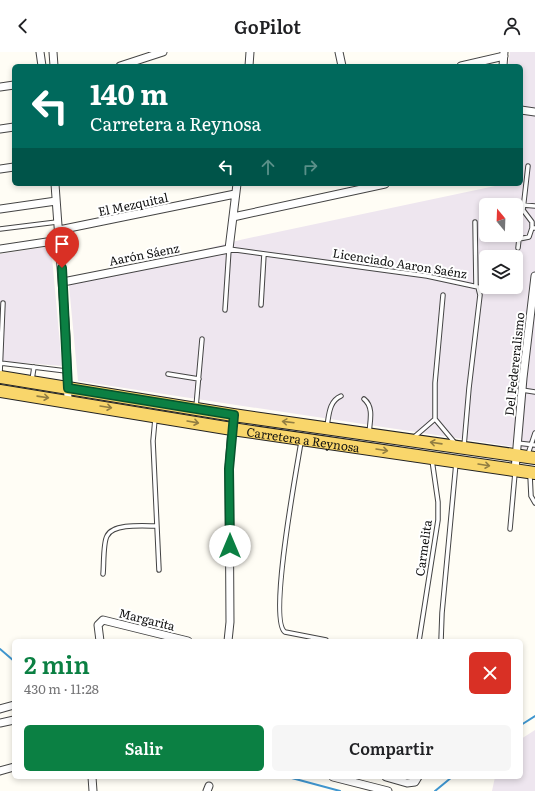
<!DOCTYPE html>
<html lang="es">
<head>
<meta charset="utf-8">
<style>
  :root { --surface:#fff; --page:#f6f6f6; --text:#202124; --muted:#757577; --accent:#0b8043 }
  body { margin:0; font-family:Literata,serif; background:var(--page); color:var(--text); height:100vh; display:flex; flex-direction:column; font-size:15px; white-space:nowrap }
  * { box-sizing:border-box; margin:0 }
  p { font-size:13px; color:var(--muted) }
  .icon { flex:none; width:22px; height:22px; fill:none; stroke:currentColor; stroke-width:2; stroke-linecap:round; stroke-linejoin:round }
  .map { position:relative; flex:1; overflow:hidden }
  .panel { position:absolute; left:12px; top:587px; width:511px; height:140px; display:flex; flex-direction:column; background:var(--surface); border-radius:6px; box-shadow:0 2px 6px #0003 }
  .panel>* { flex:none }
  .hud { position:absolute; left:12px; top:12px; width:511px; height:122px; border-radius:6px; box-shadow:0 2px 6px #0003; background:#00695c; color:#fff; overflow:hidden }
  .needle { width:26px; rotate:341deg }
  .tools { position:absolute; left:479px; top:146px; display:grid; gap:8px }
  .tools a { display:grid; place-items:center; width:44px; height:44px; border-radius:6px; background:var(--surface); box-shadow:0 2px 6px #0003; font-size:20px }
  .pin { position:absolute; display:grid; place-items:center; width:34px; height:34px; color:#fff; margin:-41px -17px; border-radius:50% 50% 50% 0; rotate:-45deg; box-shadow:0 0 4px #0007 }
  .pin .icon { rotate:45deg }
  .me { position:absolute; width:44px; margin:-22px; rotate:0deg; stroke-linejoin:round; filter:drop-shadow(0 0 3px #0008) }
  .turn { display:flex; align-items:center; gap:14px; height:84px; padding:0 12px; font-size:18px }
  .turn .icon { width:52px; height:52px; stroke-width:2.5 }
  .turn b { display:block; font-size:28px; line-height:34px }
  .lanes { display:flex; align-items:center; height:38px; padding:0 12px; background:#0003; justify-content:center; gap:20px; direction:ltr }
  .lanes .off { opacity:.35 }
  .round { display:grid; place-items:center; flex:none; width:42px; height:42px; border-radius:6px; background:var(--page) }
  .overview { display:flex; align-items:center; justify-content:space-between; height:68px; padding:0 12px }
  h1 { font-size:24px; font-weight:600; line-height:30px; color:var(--accent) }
  .primary-button { display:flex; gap:8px; margin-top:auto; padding:8px 12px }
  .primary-button a { flex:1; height:46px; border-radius:6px; background:var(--accent); color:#fff; font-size:16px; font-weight:600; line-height:46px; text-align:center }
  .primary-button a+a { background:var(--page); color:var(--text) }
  header { display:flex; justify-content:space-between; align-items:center; height:52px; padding:0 12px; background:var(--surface); font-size:18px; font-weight:600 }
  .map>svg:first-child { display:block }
</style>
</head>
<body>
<header><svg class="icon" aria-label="back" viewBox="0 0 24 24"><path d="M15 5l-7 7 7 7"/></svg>GoPilot<svg class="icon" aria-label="person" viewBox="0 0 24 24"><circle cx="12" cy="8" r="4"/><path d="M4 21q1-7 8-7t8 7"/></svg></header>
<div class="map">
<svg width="535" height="739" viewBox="0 0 535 739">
  <rect width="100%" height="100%" fill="#fffdf5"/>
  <path fill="#eee6ef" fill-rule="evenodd" d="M510 0H535V398L78 329 69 233 240 188 495 134 496 132H521V14H508ZM486 153H516V183H486ZM486 205H516V235H486Z
    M51 194 62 314 0 309V202Z
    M535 678V739H492L495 725H521V687Z"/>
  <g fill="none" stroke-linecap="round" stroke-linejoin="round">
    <path stroke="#3f96cf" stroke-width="2" d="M0 597 14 609
      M521 673 535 664
      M288 725 340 739
      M435 739 452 725"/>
    <defs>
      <path id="lane" d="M528 114 523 158 532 170V176
        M523 153 535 154
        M475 170 476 234
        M0 177 57 170
        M518 196 519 187 529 185 532 176H535
        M443 243 435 331V367L455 391
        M261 253 264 202
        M225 258 229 197 427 224 478 235 480 243 469 336 464 394
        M0 311 66 319
        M0 322 3 251
        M168 322 199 327
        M32 328 34 315
        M522 338 535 340
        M364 347C374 355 370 369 369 381
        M196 355 202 287
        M155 367 153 389 159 518
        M327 374C329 363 329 349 341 344
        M413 386 435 367
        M301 390C297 415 268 569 285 580L326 588
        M517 391 535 393
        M528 402 535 381
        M530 423 531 444 535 451
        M510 477 515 421
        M103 522C104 513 103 491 107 484 113 471 145 474 157 474
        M419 589 438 468V450L432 408
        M441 589 442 561 456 411"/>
      <path id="street" d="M40 0 42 14
        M53 0 54 14
        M339 0 342 14
        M120 14 163 0
        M249 14 250 0
        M461 14 504 4
        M503 14 504 0
        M0 35 14 33
        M521 58 535 60
        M0 77 14 75
        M0 117 14 115
        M55 132 66 284 68 349
        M0 157 56 149
        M233 165 385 132
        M59 178 235 142
        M0 197 60 188
        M63 230 229 197 237 132
        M515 418 523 326 535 224
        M100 589 98 573 103 568 188 589
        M228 589 230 570 229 417 233 363
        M0 657 14 653
        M0 671 14 668
        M0 719 14 715
        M92 725 93 739
        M333 725 388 739
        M386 725 407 731 415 730 418 725
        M207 739 209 734"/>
      <g id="primary">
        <path d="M0 325 233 363 535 406"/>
        <path id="s1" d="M0 339 232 377 535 421"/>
      </g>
    </defs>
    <use href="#lane" stroke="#444" stroke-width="5.5"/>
    <use href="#street" stroke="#444" stroke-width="9"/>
    <use href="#primary" stroke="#222" stroke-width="14"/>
    <use href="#lane" stroke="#fff" stroke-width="3.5"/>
    <use href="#street" stroke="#fff" stroke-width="7"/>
    <use href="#primary" stroke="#f9d66b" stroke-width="12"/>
  </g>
  <defs><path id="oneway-shaft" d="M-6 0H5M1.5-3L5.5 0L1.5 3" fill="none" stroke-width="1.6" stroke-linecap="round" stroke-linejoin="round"/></defs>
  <g stroke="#917d42">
    <use href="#oneway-shaft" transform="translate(43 345) rotate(8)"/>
    <use href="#oneway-shaft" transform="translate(106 355) rotate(9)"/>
    <use href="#oneway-shaft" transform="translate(193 370) rotate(10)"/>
    <use href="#oneway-shaft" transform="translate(288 370) rotate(-173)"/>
    <use href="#oneway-shaft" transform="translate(436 391) rotate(-172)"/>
    <use href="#oneway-shaft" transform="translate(382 398) rotate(9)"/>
    <use href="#oneway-shaft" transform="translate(484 413) rotate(9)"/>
  </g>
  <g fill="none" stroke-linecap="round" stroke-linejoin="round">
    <defs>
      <path id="route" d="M62 216 68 336 234 363 229 417 230 494"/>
    </defs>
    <use href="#route" stroke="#07532c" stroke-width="10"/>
    <use href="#route" stroke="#0b8043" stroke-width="7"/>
  </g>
  <g text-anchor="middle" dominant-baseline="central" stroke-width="4" stroke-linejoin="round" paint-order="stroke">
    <g font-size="12" fill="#111" stroke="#fff">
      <text transform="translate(133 152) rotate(-12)">El Mezquital</text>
      <text transform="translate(144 202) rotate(-11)">Aarón Sáenz</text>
      <text transform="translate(400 211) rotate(9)">Licenciado Aaron Saénz</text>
      <text transform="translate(514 312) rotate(-84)">Del Federeralismo</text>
      <text stroke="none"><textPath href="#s1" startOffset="307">Carretera a Reynosa</textPath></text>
      <text transform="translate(423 496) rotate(-82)">Carmelita</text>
      <text transform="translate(147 567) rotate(14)">Margarita</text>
    </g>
  </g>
</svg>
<div class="tools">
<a><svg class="needle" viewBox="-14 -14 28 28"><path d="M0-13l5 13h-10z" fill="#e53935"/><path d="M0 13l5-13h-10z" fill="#757577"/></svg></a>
<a><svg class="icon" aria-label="layers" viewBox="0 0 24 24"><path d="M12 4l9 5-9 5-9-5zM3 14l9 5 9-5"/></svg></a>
</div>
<div class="pin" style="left:62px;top:216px;background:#d93025"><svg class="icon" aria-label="arrive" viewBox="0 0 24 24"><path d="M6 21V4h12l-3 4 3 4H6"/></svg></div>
<svg class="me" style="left:230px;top:494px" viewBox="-20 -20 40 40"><circle r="19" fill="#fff"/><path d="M0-13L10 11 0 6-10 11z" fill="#0b8043"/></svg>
<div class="hud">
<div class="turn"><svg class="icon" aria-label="left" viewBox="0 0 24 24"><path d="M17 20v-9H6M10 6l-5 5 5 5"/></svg><div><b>140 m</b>Carretera a Reynosa</div></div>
<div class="lanes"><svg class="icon" aria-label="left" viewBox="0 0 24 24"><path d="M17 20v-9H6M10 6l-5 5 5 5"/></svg><svg class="icon off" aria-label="ahead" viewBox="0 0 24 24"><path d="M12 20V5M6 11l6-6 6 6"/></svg><svg class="icon off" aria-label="right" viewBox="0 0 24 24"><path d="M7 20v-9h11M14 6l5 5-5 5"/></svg></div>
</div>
<section class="panel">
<div class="overview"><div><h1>2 min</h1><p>430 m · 11:28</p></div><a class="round" style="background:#d93025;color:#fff"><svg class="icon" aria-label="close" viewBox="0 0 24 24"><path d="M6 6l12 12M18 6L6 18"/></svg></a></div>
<div class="primary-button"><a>Salir</a><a>Compartir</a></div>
</section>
</div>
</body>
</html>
